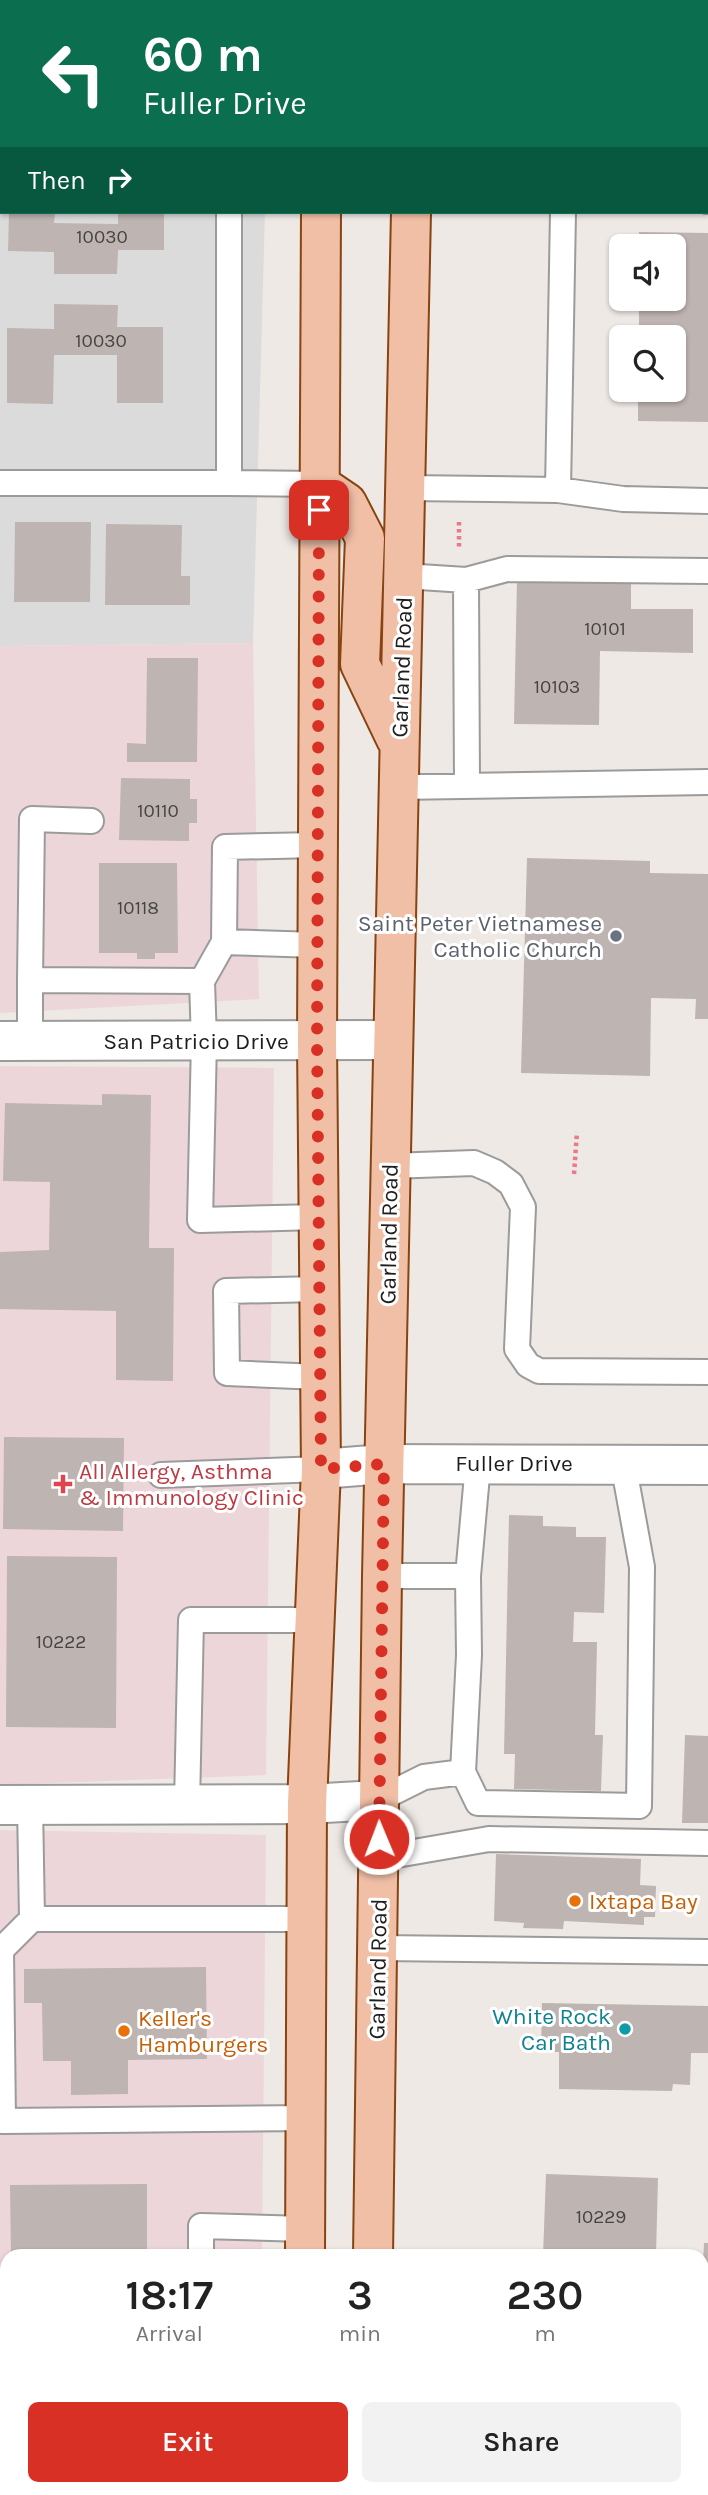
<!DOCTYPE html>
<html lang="en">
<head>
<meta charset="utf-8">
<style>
  :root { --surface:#fff; --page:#f2f2f2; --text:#222; --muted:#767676; --accent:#d93025 }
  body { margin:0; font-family:Karla,sans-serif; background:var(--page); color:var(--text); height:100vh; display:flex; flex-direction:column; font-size:26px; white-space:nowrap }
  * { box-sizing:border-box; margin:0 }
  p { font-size:23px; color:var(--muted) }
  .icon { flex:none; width:38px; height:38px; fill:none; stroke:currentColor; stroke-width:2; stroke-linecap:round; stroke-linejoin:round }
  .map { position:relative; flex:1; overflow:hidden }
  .sheet { position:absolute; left:0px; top:2249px; width:709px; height:247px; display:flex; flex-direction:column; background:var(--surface); border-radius:21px 21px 0 0; box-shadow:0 2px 5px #0004 }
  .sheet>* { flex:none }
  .hud { position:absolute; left:0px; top:0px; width:709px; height:214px; box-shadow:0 2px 5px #0004; background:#0b6e4f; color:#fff; overflow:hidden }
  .buttons { position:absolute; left:609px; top:234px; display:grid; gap:14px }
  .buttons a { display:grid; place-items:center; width:77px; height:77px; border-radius:10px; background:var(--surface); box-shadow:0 2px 5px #0004; font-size:35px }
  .pin { position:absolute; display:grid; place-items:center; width:60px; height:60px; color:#fff; margin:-30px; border-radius:14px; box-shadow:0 4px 10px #0006 }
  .me { position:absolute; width:77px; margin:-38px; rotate:359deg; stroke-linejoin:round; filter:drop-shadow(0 0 5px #0008) }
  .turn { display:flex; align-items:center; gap:24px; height:147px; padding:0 28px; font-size:32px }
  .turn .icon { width:91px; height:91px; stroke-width:2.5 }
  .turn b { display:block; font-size:49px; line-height:60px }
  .then { display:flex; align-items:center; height:66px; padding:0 28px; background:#0003; gap:14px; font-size:26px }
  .eta { display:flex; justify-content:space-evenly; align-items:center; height:119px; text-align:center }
  .eta b { font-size:42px; font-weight:600; line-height:49px }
  .cta { display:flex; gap:14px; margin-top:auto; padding:14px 28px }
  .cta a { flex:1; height:80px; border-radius:10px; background:var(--accent); color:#fff; font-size:28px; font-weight:600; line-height:80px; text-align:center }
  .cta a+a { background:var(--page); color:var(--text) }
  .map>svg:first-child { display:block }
</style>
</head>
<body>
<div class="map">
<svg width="708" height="2495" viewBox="0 0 708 2495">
  <rect width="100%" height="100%" fill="#eee9e5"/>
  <path fill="#dcdbdb" d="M0 0H271L2 2V212H265L253 643 0 646Z"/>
  <path fill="#edd6da" d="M253 643 259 999 0 1013V646Z
    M0 1066 274 1068 266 1775 0 1785Z
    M0 1830 266 1835 262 2256H7V2422H0Z
    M0 2478 7 2479V2488H260V2495H0Z"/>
  <path fill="#beb4b2" d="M9 212H55L54 223 118 224V212H164V250H118L117 274H54V252L8 251Z
    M639 232 708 233V422L638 421V390H674V338H639V299H674V247H639Z
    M54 304 118 305 117 327H163V403H117V355H54L53 404 7 403V328L54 329Z
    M15 522H91L90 602H14Z
    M106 524 182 525 181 576H190V605H105Z
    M517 580 631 581V609H693V653L600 651 599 725 514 724Z
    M147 658H198L197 762H127V743L146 744Z
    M121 778 190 779V799H197V823H189V841L119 840Z
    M527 858 650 861V873L708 874V1019H695L696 999 651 998 650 1076 521 1073Z
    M99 863H177L178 953H155V959H137V953H99Z
    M102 1094 151 1095 149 1248H174L173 1381 116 1380V1311L0 1309V1252L49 1250 50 1182 3 1181 5 1103 102 1105Z
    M4 1437 124 1438 123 1531 3 1529Z
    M509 1515 543 1516V1526L576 1527V1537H606L604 1613 574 1612 573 1642H597L595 1735H603L601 1791 514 1789 515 1754H504Z
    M7 1556 117 1557 116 1728 6 1727Z
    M685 1735 708 1736V1823H682Z
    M496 1854 641 1859 640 1885 656 1886 655 1917H644V1925L564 1921 563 1929 523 1928 524 1923 494 1921Z
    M206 1967 207 2059 128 2060V2094L71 2095V2061H43L42 2003H24V1969Z
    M542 2003 708 2006V2053H691L690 2085 673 2084 672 2091 559 2089V2052H541Z
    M546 2174 658 2178 656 2256H543Z
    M147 2184V2256H11L10 2185Z
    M704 2243H708V2286H702Z
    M0 2269H7V2371H0Z"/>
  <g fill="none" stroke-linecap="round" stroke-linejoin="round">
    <defs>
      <path id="lane" d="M221 0V2
        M527 2V0
        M644 2V0
        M0 90H2
        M707 163H708
        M707 201H708
        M229 212V483L319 484
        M0 483H229
        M406 488 558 490 623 499 708 501
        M558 490 563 212
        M404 576 466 580 507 569 708 571
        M466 580 467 784
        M398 787 708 782
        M318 845 225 847 224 942 202 981 204 1041 200 1220 318 1217
        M224 942 317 945
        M30 980 32 819 91 821
        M30 1041V980L202 981
        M390 1166 474 1163 495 1172 511 1184 523 1207 517 1349 528 1365 539 1371 708 1372
        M319 1289 226 1291 227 1373 320 1377
        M161 1475 321 1469
        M382 1576H468L478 1464
        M463 1772 469 1655 468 1576
        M378 1800 424 1777 463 1772 478 1803 639 1806 642 1567 623 1463
        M187 1804 191 1620H314
        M30 1805 32 1919
        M379 1858 489 1839 708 1843
        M379 1948 708 1952
        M306 2118 3 2121 1 1950 32 1919H306
        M201 2256V2226L305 2229
        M0 2387 7 2386
        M702 2452H708"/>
      <path id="street" d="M0 1041 392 1040
        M321 1469 384 1464 708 1465
        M0 1805 307 1804 378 1800
        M0 2462H7"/>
      <path id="primary" d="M322 2V0
        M415 2V0
        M319 484 347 503 365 538 360 664 396 739
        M305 2256 307 1804 321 1469 317 1041 321 212
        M373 2256 382 1576 411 212
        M304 2495V2488
        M370 2495 371 2488"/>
    </defs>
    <use href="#lane" stroke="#9b9b9b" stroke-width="28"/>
    <use href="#street" stroke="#9b9b9b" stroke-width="42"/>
    <use href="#primary" stroke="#874411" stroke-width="42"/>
    <path stroke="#ea7a89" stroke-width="4.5" stroke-dasharray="3.5 3.5" stroke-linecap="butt" d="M459 522V549
      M574 1174 577 1132"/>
    <use href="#lane" stroke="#fff" stroke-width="24"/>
    <use href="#street" stroke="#fff" stroke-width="38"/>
    <use href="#primary" stroke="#f1bfa6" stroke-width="38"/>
  </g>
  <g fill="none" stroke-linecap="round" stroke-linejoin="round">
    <path stroke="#d93025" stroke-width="12" stroke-dasharray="0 21.6" d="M319 510 317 1041 321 1469 384 1464 379 1839"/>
  </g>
  <circle fill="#6b7280" stroke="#fff" stroke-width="2.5" cx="616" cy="936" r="7"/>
  <path fill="#e0444e" stroke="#fff" stroke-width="2.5" d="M59.5 1473.5h7v7h7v7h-7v7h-7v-7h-7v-7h7z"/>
  <g fill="#e8710a" stroke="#fff" stroke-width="2.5">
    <circle cx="575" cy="1901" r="7"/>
    <circle cx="124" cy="2031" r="7"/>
  </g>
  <circle fill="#0f9aa8" stroke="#fff" stroke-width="2.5" cx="625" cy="2029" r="7"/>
  <g text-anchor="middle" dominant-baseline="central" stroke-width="6" stroke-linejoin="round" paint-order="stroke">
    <g font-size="19" fill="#464443">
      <text x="102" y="237">10030</text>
      <text x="101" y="341">10030</text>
      <text x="605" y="629">10101</text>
      <text x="557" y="687">10103</text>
      <text x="158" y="811">10110</text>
      <text x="138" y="908">10118</text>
      <text x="61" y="1642">10222</text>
      <text x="601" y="2217">10229</text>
    </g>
    <g font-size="23" fill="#1e1e1e" stroke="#fff">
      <text transform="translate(402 667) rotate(-88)">Garland Road</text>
      <text x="196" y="1041">San Patricio Drive</text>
      <text transform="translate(389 1234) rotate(-89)">Garland Road</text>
      <text x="514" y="1463">Fuller Drive</text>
      <text transform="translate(378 1969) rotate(-89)">Garland Road</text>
    </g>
    <g font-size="23" fill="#5b616d" stroke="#fff" text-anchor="end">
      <text x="602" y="923">Saint Peter Vietnamese<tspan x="602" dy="26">Catholic Church</tspan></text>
    </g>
    <g font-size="23" fill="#be3a42" stroke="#fff" text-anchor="start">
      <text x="79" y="1471">All Allergy, Asthma<tspan x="79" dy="26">&amp; Immunology Clinic</tspan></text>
    </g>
    <g font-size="23" fill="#c56008" stroke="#fff" text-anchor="start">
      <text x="589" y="1901">Ixtapa Bay</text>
      <text x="138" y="2018">Keller's<tspan x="138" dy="26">Hamburgers</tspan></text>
    </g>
    <g font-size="23" fill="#0d838f" stroke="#fff" text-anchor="end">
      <text x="611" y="2016">White Rock<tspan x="611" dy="26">Car Bath</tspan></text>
    </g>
  </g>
</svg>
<div class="buttons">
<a><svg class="icon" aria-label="sound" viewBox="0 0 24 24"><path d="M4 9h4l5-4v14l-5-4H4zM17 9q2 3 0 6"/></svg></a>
<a><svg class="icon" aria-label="search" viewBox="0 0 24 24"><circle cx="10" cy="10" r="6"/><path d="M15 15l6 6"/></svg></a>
</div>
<div class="pin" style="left:319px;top:510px;background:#d93025"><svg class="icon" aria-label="arrive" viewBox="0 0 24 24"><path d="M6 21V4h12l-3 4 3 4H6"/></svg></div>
<svg class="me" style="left:379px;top:1839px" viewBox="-20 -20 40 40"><circle r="17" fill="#d93025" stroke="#fff" stroke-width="3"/><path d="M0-11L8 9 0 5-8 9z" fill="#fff"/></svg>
<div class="hud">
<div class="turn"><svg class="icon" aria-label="left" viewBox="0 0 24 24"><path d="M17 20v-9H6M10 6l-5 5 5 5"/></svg><div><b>60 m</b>Fuller Drive</div></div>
<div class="then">Then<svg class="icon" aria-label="right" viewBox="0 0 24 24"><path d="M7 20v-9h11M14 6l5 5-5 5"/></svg></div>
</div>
<section class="sheet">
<div class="eta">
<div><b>18:17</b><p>Arrival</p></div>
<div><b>3</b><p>min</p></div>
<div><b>230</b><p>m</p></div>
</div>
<div class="cta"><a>Exit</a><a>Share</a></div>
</section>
</div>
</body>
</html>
